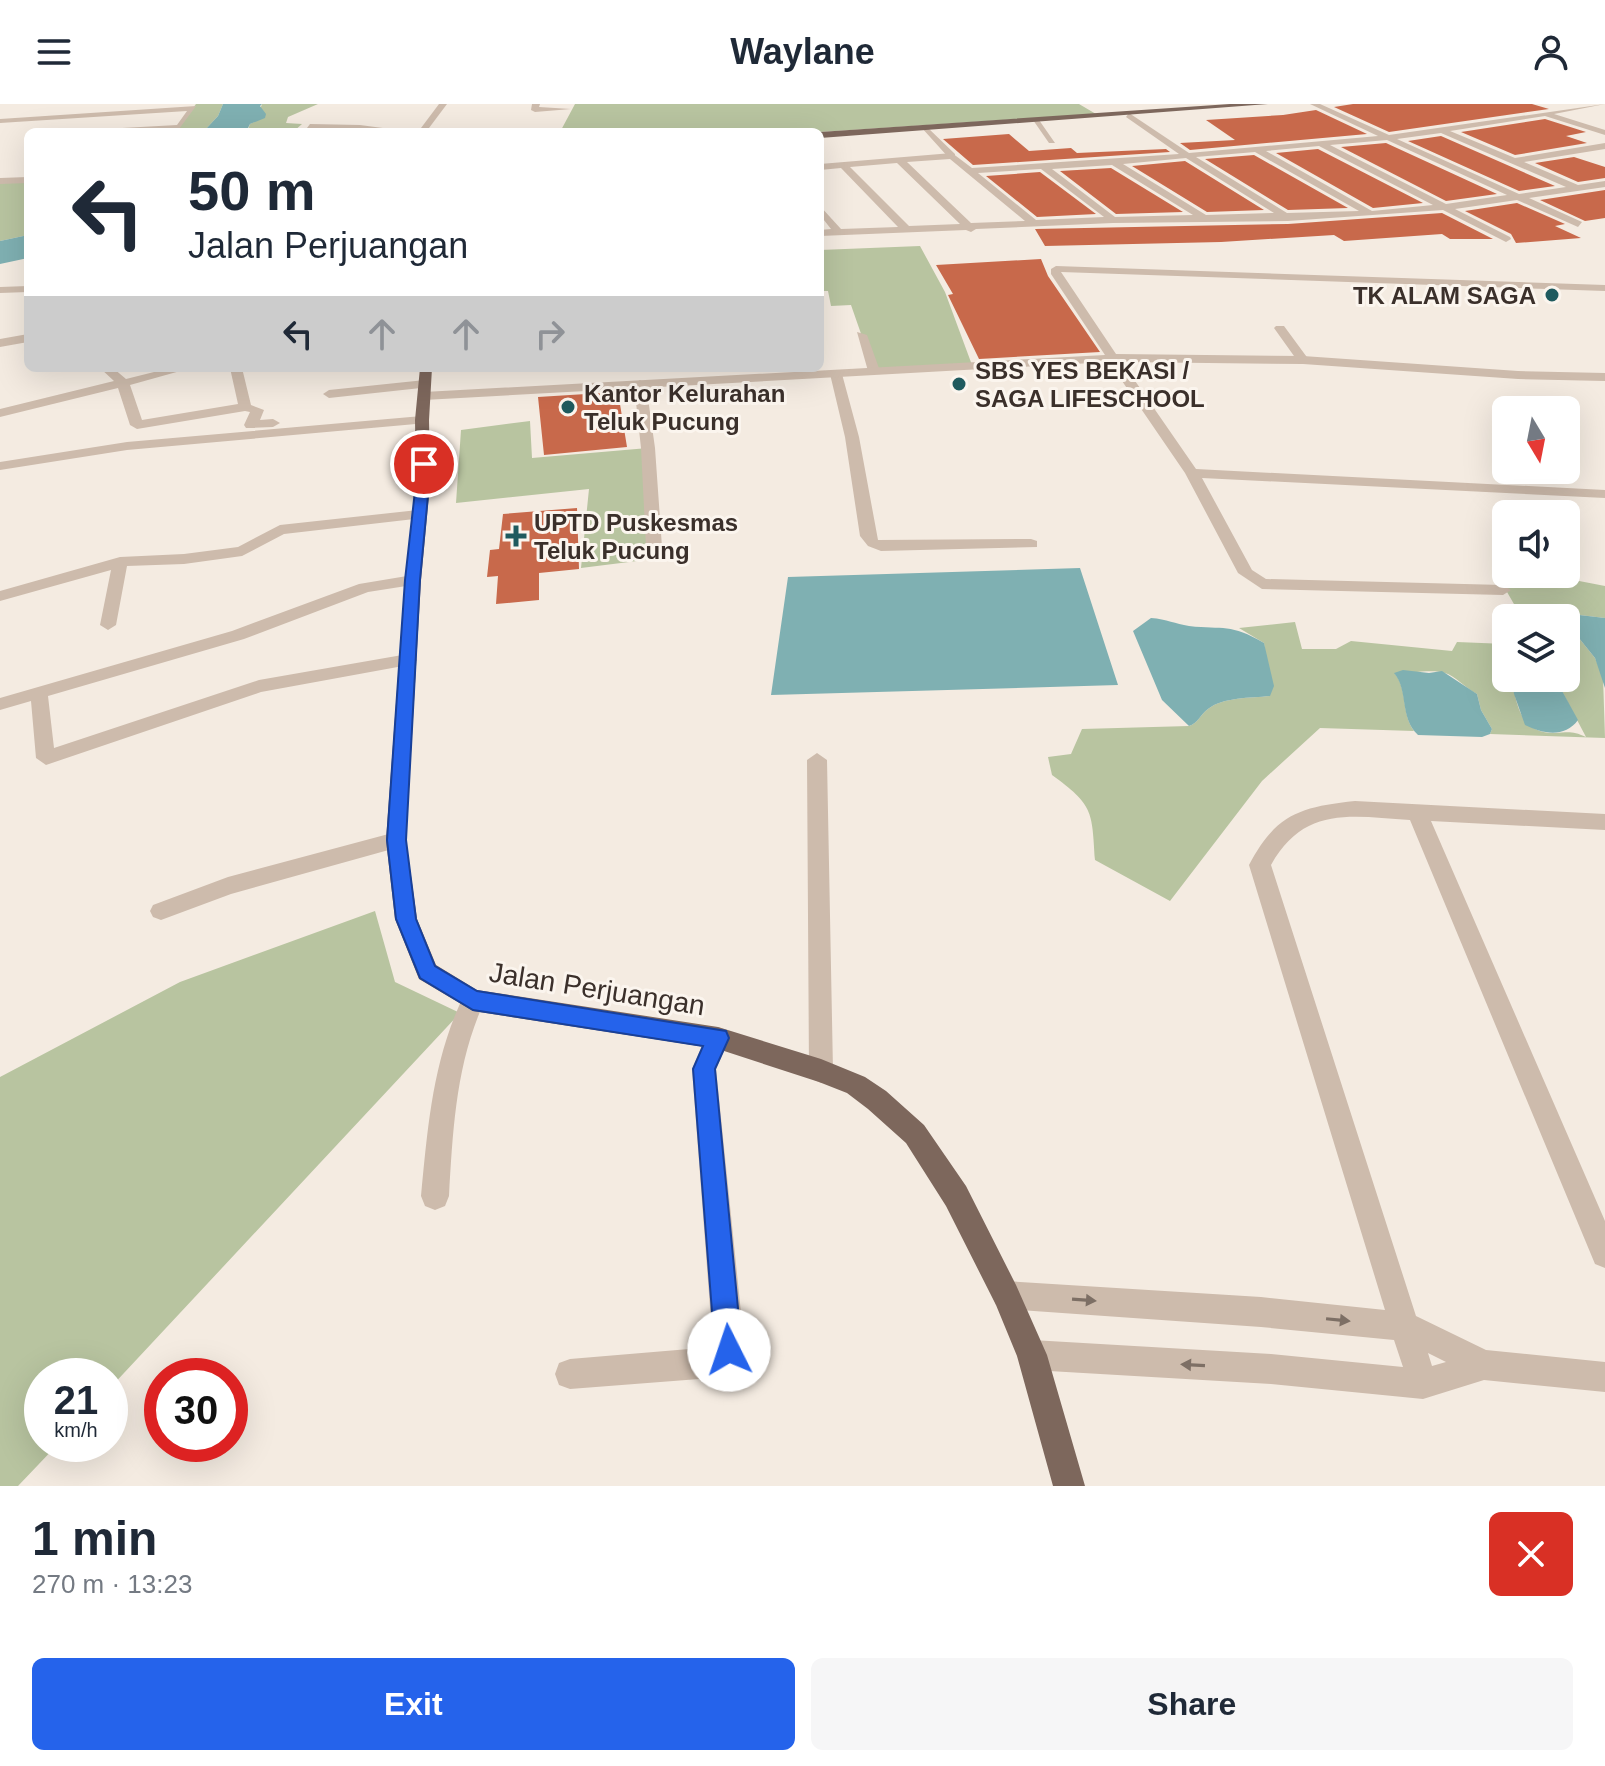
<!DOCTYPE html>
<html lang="en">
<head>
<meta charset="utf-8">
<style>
  :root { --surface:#fff; --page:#f6f6f7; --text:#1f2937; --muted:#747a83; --accent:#2563eb }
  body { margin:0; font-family:Arial,sans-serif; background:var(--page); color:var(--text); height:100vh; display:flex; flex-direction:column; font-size:30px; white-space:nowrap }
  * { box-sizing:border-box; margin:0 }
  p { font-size:26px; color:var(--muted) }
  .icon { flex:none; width:44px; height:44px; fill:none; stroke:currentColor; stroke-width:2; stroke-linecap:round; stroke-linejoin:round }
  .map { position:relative; height:1382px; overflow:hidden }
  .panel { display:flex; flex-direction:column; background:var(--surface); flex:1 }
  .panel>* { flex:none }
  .top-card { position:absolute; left:24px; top:24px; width:800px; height:244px; border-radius:12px; box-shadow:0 8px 32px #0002; background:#fff; color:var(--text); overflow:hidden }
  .needle { width:52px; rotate:170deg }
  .controls { position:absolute; left:1492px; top:292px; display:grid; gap:16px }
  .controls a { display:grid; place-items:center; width:88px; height:88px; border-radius:12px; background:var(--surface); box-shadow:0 8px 32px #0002; font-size:40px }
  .speed { position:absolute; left:24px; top:1254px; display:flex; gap:16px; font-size:40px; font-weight:700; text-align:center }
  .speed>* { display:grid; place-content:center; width:104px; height:104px; border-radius:50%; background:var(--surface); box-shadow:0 8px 32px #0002; line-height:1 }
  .speed small { font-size:20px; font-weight:400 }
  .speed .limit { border:12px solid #d22; background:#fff; color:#111 }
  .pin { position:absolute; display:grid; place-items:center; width:68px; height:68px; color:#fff; margin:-34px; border:4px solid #fff; border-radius:50%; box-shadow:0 2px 8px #0007 }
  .me { position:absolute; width:88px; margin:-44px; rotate:356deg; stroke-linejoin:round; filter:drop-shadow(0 0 6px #0008) }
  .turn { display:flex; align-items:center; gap:28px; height:168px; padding:0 32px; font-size:36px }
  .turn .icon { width:104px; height:104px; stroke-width:2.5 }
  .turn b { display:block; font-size:56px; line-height:68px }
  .lanes { display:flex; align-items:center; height:76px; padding:0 32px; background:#0003; justify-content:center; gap:40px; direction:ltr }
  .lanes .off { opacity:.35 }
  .round { display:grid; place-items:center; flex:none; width:84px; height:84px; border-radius:12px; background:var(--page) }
  .overview { display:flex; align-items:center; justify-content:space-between; height:136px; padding:0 32px }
  h1 { font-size:48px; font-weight:700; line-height:60px }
  .button { display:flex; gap:16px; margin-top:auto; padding:16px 32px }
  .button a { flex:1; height:92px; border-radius:12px; background:var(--accent); color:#fff; font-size:32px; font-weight:700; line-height:92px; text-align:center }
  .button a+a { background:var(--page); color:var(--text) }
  header { display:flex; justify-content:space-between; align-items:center; height:104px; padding:0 32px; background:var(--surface); font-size:36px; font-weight:700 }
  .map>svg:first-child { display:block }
</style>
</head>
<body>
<header><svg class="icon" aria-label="menu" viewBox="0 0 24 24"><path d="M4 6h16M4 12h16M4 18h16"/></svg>Waylane<svg class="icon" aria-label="person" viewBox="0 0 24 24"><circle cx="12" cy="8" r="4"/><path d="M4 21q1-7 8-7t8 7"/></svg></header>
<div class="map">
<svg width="1605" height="1382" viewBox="0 0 1605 1382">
  <rect width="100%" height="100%" fill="#f4ebe1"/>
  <path fill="#b8c4a0" d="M196 0H223L218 12 203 28H175Z
    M262 0H318L288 13 286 19 302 20 293 28H247L250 20 256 17Z
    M575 0H1079L1096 10 820 28H560Z
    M28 76V131L0 137V77Z
    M920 142 945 188 972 261 874 267 851 201 831 202 828 187H820V146Z
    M530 317 532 354 648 344 653 455 581 464 589 385 456 399 461 326Z
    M1574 476 1605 482V514L1571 510 1566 518V514H1522L1503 481Z
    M1295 518 1302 545H1336L1351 537 1452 547 1457 538 1506 540V574H1512C1516 601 1521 630 1555 629 1569 628 1573 627 1586 633L1555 574H1566V518L1595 554 1603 573 1605 634 1490 630 1492 625 1481 606 1477 590C1467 585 1454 571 1445 569 1434 565 1409 569 1395 570 1408 586 1401 609 1414 627L1320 624 1262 677 1170 797 1095 756C1092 706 1093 701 1052 671L1048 653 1071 650 1082 625 1189 622C1198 619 1200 611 1208 605 1223 593 1251 594 1270 592L1264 539 1239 524Z
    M375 807 395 878 460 909 110 1284V1272H42V1340H58L18 1382H0V973L180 878Z"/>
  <path fill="#7fb0b2" d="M223 0H262L260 2 266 10 265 14 250 20 246 28H203L218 12Z
    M28 131V154L0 160V137Z
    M1080 464 1118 581 771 591 788 473Z
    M1571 510 1605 514V584L1595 554 1566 518Z
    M1151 514C1167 515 1175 520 1189 522 1224 526 1230 519 1264 539L1274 582 1270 592C1251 594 1223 593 1208 605 1200 611 1198 619 1189 622L1162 596 1133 527Z
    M1403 566 1429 569 1442 567 1477 590 1481 606 1492 625 1490 630 1482 633 1418 631C1399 613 1409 587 1394 569Z
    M1512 574H1555L1578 616C1565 634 1543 630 1525 621L1514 590Z"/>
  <path fill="#c8694b" d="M1353 0H1532L1549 5 1389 28 1334 3Z
    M1316 6 1367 30 1190 46 1180 39 1235 36 1206 16 1283 11Z
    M1545 15 1586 28 1566 32 1587 39 1515 51 1461 28Z
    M1009 30 1029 47 1071 44 1077 49 1166 45 1170 48 973 61 943 35Z
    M1441 32 1555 82 1519 87 1408 37Z
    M1386 39 1497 90 1446 97 1341 43Z
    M1318 45 1423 99 1373 104 1276 49Z
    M1254 51 1348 104 1288 106 1205 55Z
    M1574 53 1605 63V74L1578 78 1535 59Z
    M1185 57 1264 106 1207 108 1132 62Z
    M1111 64 1183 108 1116 110 1060 67Z
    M1040 68 1096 110 1037 113 986 72Z
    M1605 86V114L1585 117 1540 96Z
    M1517 99 1565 120 1555 122 1581 134 1516 139 1511 130 1465 107Z
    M1442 109 1493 135H1450L1442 130 1344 137 1334 131 1221 138 1045 142 1035 125 1288 120Z
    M1041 155 1048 172 1100 248 979 255 948 191 953 190 936 161Z
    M618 288 627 343 544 351 538 293Z
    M577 404 579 465 539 469V496L496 500 498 472 487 473 490 446 499 445 503 410Z"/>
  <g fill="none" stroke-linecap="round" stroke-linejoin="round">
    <path fill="#cdbbac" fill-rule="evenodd" d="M1033 16H1039L1055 39H1049Z
      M921 23H927L955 50V54H949Z
      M28 73V79L0 80V74Z
      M1276 222H1284L1309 256 1307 259H1299L1274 224Z
      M857 228 867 231 880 267 878 270 868 267Z
      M836 266 842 270 859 333 878 436 1031 435 1037 437V443L881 447 868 442 860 432 845 333 830 270Z
      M425 276 430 277V283L329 294 323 290 329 286Z
      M640 276 646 280 655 344 662 443 654 448 646 443 641 344 634 280Z
      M817 649 827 656 833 967 830 975 821 979 812 975 809 967 807 656Z"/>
    <path fill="#cdbbac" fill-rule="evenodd" d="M439 0H447L426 28H418Z
      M532 0H540L539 3 571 5 535 8 531 6Z
      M1310 0H1320L1389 31 1605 0 1554 10 1605 26V31L1545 12 1450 27 1515 54 1605 39V45L1524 58 1578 81 1605 77V83L1529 94 1582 118 1578 123 1517 96 1455 105 1510 133 1511 135 1506 138 1443 106 1288 117 1113 119 976 125 971 128 966 126 820 132V126L831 125 820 111V102L841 125 898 123 841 64 820 66V60L952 49 972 64 1179 50 1126 13 1129 9 1189 49 1378 32ZM1441 29 1566 83 1519 90 1397 35ZM1387 36 1507 91 1446 100 1330 41ZM1319 42 1433 101 1372 107 1266 47ZM1255 48 1359 107 1287 109 1196 53ZM1186 54 1274 109 1206 111 1123 60ZM950 55 1025 117 971 119 907 58ZM897 59 960 120 909 122 850 63ZM1112 61 1193 111 1115 113 1052 65ZM1041 65 1104 113 1036 116 978 69Z
      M196 2 179 25 49 28 177 21 187 7 0 19V15Z
      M310 20 360 21 413 28 307 24Z
      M555 24 558 28H467L471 26Z
      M1056 162 1605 181V187L1061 168 1116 250 1303 252 1518 267 1605 269V277L1518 275 1303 260 1122 258 1196 365 1605 386V394L1202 374 1252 466 1266 475 1503 481 1511 486 1503 491 1262 485 1238 469 1185 369 1109 258 424 296 418 292 424 288 1105 251 1051 170V165Z
      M28 182V188L0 189V183Z
      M28 230V238L0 243V235Z
      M100 264H113L126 275 170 264H191L130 281 142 316 238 300 230 264H242L251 301 264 306 260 316 273 315 280 319 273 323 246 324 244 321 250 308 245 307 137 325 130 321 118 284 0 313V305L114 277Z
      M422 312 429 316 427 319 127 346 0 366V358L127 338Z
      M418 406 426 411 423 414 284 430 242 452 184 460 127 462 116 521 108 526 100 521 111 466 0 497V487L120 453 184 450 238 443 280 421Z
      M413 471 419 472V480L368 488 244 535 48 592 54 644 259 576 408 550 414 552 417 556 414 560 261 588 46 661 36 654 31 597 0 606V594L232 527 359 480Z
      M1355 697 1605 710V726L1431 717 1605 1117V1164L1595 1160 1410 716C1350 712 1304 702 1271 761L1416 1212 1486 1246 1605 1258V1288L1484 1276 1423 1295 1271 1280 1032 1266 1021 1262 1017 1251 1021 1240 1032 1236 1271 1250 1403 1263 1394 1236 1261 1223 1006 1205 996 1201 992 1191 996 1181 1006 1177 1261 1193 1385 1206 1249 761C1276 710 1300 703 1355 697ZM1428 1249 1446 1258 1432 1262Z
      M396 728 403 730 406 736 403 742 231 790 161 816 153 813 150 807 153 801 228 773Z
      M473 885 481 889 485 896C456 959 453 1024 449 1092L445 1102 435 1106 425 1102 421 1092C428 1020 433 954 465 889Z
      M718 923 727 926 730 934 716 965 744 1238 737 1264 712 1274 570 1285 559 1281 555 1270 559 1259 570 1255 713 1243 692 965 709 926Z"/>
    <path fill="#7d675c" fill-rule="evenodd" d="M1230 0H1268L820 34V28Z
      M420 264H432L429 316 430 380 421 476 406 736 417 815 436 861 477 886 718 923 821 955 865 973 886 987 924 1021 966 1082 1016 1181 1047 1251 1085 1382H1053L1017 1252 996 1201 946 1102 906 1039 868 1005 847 989 819 978 718 945 473 907 419 875 395 815 386 736 405 476 416 380 415 316Z"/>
  </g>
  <defs><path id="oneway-solid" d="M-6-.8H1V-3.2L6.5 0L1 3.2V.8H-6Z" transform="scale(2)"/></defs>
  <g fill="#7d6f65">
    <use href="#oneway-solid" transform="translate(1084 1196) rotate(4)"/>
    <use href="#oneway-solid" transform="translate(1338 1216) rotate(6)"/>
    <use href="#oneway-solid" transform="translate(1193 1261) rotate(-177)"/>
  </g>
  <path fill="#2563eb" stroke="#184099" stroke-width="2" d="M424 356 431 360 420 476 406 736 416 815 435 862 477 887 726 927 729 934 715 965 742 1246 738 1255 729 1259 719 1255 715 1246 693 965 703 942 473 906 420 874 396 815 387 736 405 476 418 360Z"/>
  <g fill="#1f5a5e" stroke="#fbf5ee" stroke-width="3">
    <circle cx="1552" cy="191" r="8"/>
    <circle cx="959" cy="280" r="8"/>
    <circle cx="568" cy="303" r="8"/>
    <path d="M512 420h8v8h8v8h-8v8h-8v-8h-8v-8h8z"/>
  </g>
  <g text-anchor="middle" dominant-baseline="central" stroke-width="6" stroke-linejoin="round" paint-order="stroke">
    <g font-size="24" font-weight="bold" fill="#3b302b" stroke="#fbf5ee" text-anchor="start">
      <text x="1536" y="191" text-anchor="end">TK ALAM SAGA</text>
      <text x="975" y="266">SBS YES BEKASI /<tspan x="975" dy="28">SAGA LIFESCHOOL</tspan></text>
      <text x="584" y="289">Kantor Kelurahan<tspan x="584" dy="28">Teluk Pucung</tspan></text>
      <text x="534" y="418">UPTD Puskesmas<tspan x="534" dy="28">Teluk Pucung</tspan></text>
    </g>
    <g font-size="28" fill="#3b302b" stroke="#fbf5ee">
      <text transform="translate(597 885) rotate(9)">Jalan Perjuangan</text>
    </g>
  </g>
</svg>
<div class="controls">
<a><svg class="needle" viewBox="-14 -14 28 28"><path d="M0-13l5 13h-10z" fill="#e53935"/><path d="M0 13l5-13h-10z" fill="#747a83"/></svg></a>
<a><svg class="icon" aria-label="sound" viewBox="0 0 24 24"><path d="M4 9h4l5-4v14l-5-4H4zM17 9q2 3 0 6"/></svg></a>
<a><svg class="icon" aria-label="layers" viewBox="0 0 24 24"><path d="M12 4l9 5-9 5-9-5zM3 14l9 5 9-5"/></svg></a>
</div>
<div class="speed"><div>21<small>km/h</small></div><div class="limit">30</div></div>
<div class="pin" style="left:424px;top:360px;background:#d93025"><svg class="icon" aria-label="arrive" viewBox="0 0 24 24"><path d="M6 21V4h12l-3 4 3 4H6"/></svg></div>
<svg class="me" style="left:729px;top:1246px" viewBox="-20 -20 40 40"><circle r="19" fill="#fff"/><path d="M0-13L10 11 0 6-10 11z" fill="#2563eb"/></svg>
<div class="top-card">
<div class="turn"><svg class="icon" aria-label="left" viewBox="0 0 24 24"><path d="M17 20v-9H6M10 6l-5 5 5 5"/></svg><div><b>50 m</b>Jalan Perjuangan</div></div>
<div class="lanes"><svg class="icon" aria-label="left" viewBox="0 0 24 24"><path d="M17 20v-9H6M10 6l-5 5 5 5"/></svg><svg class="icon off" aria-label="ahead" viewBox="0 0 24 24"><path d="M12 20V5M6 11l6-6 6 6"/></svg><svg class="icon off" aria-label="ahead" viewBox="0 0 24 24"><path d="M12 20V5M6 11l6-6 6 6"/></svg><svg class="icon off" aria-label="right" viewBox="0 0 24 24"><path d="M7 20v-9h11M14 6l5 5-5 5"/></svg></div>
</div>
</div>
<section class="panel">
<div class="overview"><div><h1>1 min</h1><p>270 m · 13:23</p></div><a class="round" style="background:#d93025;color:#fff"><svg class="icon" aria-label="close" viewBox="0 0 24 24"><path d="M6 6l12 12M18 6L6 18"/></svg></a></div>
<div class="button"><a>Exit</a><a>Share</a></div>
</section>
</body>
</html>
